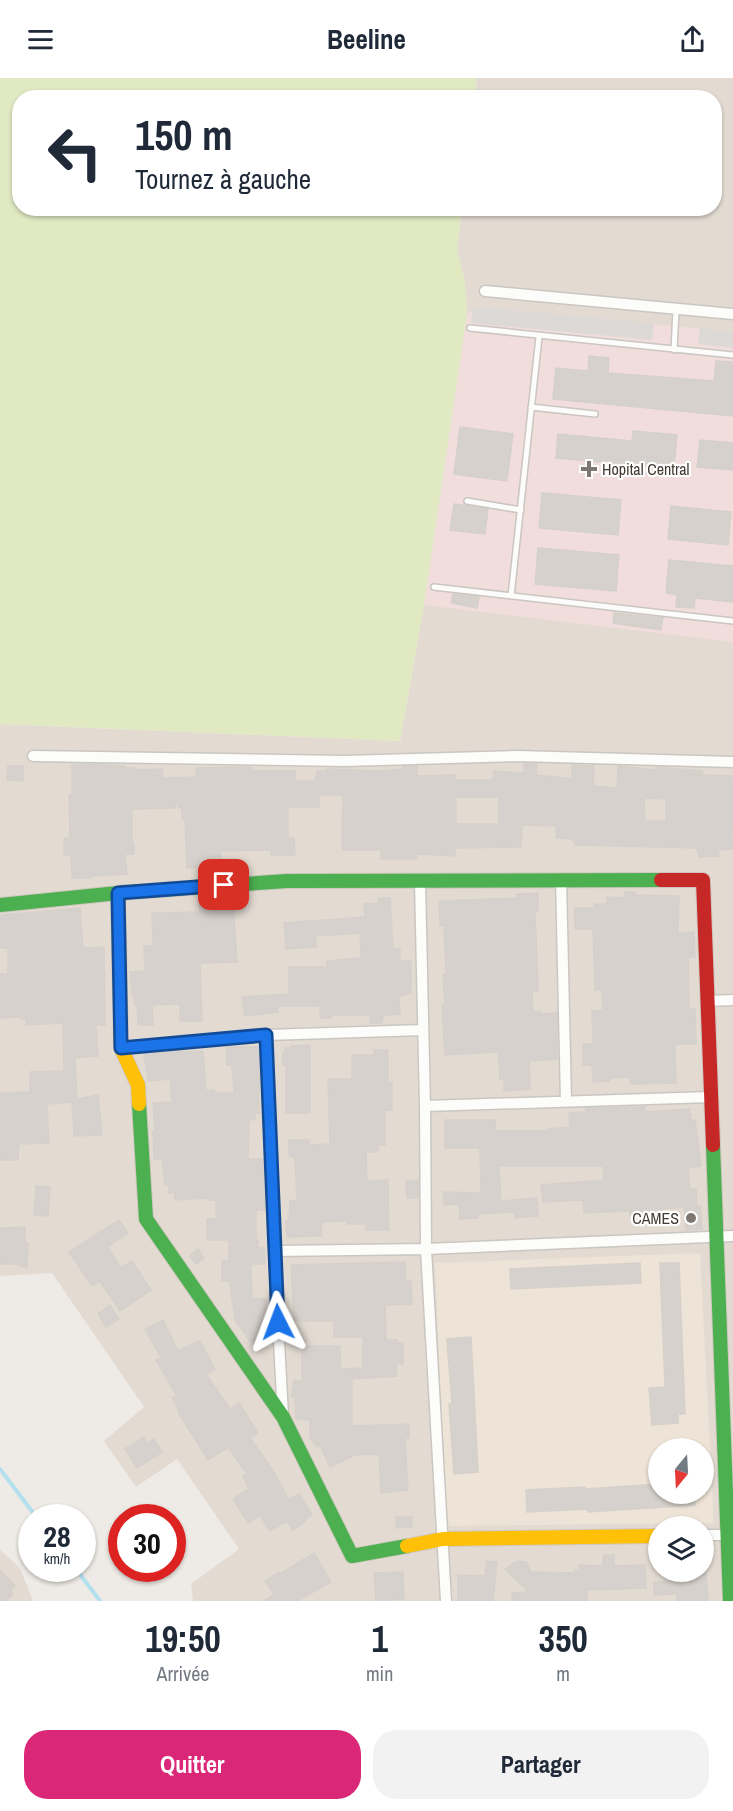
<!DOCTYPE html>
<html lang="fr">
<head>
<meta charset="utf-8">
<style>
  :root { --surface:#fff; --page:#f2f2f3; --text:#1f2937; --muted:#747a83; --accent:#db2777 }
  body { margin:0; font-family:"Archivo Narrow",sans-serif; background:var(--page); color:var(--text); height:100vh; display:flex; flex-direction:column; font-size:22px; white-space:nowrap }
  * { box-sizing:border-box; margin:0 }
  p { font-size:20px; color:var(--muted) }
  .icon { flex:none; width:33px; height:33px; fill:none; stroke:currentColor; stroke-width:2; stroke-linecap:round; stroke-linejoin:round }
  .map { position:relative; height:1523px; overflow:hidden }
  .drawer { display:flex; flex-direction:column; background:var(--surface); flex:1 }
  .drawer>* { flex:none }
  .guide { position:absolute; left:12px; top:12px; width:710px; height:126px; border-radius:24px; box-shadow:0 2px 4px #0004; background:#fff; color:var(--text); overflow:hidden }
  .needle { width:39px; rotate:198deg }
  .buttons { position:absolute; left:648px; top:1360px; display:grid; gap:12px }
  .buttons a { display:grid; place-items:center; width:66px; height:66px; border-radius:50%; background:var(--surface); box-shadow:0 2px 4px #0004; font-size:30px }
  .speed { position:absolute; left:18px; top:1426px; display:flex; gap:12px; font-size:30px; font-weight:700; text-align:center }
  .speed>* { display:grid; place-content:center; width:78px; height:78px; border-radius:50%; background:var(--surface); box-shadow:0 2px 4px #0004; line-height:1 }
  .speed small { font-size:15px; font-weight:400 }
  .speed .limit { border:9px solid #d22; background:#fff; color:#111 }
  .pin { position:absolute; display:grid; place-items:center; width:51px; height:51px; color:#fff; margin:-26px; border-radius:12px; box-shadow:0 3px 9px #0006 }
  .me { position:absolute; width:66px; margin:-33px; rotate:357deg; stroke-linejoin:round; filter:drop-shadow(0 0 4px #0008) }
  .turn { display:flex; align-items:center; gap:21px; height:126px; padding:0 24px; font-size:27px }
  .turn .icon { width:78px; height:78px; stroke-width:2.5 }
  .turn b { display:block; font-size:42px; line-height:51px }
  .eta { display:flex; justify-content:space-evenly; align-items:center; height:102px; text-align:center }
  .eta b { font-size:36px; font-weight:700; line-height:42px }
  .button { display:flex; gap:12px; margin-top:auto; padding:12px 24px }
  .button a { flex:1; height:69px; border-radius:24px; background:var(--accent); color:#fff; font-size:24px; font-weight:700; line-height:69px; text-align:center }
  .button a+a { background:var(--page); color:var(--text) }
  header { display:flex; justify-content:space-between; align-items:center; height:78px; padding:0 24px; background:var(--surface); font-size:27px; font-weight:700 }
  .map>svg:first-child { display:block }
</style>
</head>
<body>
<header><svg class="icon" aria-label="menu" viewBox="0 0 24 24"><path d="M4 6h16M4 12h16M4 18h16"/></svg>Beeline<svg class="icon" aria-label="share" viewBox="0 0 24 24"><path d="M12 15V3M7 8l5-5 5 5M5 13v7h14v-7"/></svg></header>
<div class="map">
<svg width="733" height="1523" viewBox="0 0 733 1523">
  <rect width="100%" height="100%" fill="#eeeae5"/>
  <path fill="#e3dbd2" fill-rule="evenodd" d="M477 0H733V1523H193L191 1506 239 1471 177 1381 136 1409 104 1363 144 1329 52 1195 0 1198V646L400 663 424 527 467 236 465 204 457 172 462 131 714 130V20L474 19ZM658 1371H704V1416H658ZM658 1449H704V1494H658Z
    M0 1472 20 1490 33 1523H0Z"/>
  <path fill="#ede3d6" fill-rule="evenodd" d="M700 1175 714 1445 446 1448 435 1185ZM658 1371H704V1416H658Z"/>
  <path fill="#f1dddc" d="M482 229 733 254V564L424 527 467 236Z"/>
  <path fill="#e1e9c3" d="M0 0H477L474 20H20V130L462 131 457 172 465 204 467 236 424 527 400 663 0 646Z"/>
  <path fill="#ddd9d6" d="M480 229 654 245 652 262 471 245 472 233Z
    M700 250 733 254V270L698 266Z"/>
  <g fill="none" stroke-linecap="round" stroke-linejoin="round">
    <path stroke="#b2e0ef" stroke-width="4" d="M0 1391 37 1440
      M76 1491 100 1523"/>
  </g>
  <path fill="#d6d1cc" stroke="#d6d0cb" stroke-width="1.5" fill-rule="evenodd" d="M589 278 609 280 608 295 714 303 716 283 733 284V338L553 321 556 290 588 293Z
    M460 349 513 356 507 403 454 396Z
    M633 353 677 357 673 399 633 395 634 387 556 380 558 356 632 363Z
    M700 362 733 365V392L697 389Z
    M542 415 621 422 618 457 539 450Z
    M454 426 488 431 485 456 450 452Z
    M671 428 731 434 728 467 668 461Z
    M538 470 619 477 616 513 535 506Z
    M669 482 733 488V524L695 520 694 530 676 529 677 517 666 515Z
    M453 516 479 519 477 530 451 525Z
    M614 535 663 540 661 552 613 545Z
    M81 686 125 688V690H135V692L162 691 163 700 196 699V690L252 689V693H295V703H315L317 693H327V691L378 693 403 691V689L417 688V698L455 697V702H493L494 693 524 695V686H537L536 697 572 701V687L594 688 593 708 617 710 618 688 656 692 657 689 669 690 703 693 702 697 732 698 733 771 718 772 719 778 699 779 697 770 575 767 573 761 556 760V748L522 747 521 769 455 770V778L417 776V781H381V772H342L343 717H319V729H288V760H294L295 777H271V772L220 773 221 787 187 790 185 742H182V730H178L177 720 175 730 132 731V765H134V776H125L127 796 91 798V800H72L71 777H64V760H70L69 717H72V687ZM456 719H499V746H456ZM644 720 666 721V743H645Z
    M8 688H23V703L7 702Z
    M625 814H635V817L679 818 678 855 694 854 695 879H688L689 931H695L696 966H675L676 1005 630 1006V999L609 1000V1003L593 1004 592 987H583V966H593L592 933 603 932 602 912H595L593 851H575L574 830H594V826H607V819L625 820Z
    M538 815V833L535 834 538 910 537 913H532L533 934 540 933V936L557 935V981L529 983 530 1011 504 1013V1001H500L498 974 445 977 442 927H445L443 896H446L444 848H440L439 823 518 820 517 816Z
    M378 820H390L393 871H400V883H411V915L399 918 400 936 383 938 382 945H370V939L367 937H332V940H320V928H278V934L245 938 242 919 289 916V889H327V883L361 880 360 855 316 858V869L286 871 284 845 365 839 364 826 379 825Z
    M233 825 237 884 200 885 202 943H180V926L152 927 153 947H138L137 926 135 927 134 917H132L130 894 145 893 144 868H153L152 835 200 834 199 827Z
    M80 830 83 870 104 869 105 947H96L98 978 75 980 77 1021 98 1017 102 1057 74 1058 72 1024 47 1026 49 1065 19 1066 18 1082H0V1015L30 1014V994L64 993 63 945 26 947V941L22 942 21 939 0 940V896H8V870H1L0 837Z
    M310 967V1035H286V987H283V976L285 975V970H291V968Z
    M227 969H259V1035H255V1042L249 1041 248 1081H263L265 1132H256V1162H258V1170H264L265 1186H251L252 1220 265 1221 269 1262 251 1264 236 1244 229 1203H222V1183H229V1162H207V1141H216V1122H208V1120L175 1122 174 1114 169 1115V1107H165L162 1081H154L153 1053H155L153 1025 172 1024 170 1001 148 1003 144 975 182 972V974L203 973 206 1013 214 1012 215 1015H234L232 987H227Z
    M374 972H388V1005H392V1032H385V1067H378V1074H366L367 1103 388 1102 389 1152H366V1146H347V1143L321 1144 322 1158 287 1159 286 1143H289L290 1123 297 1122 295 1080 289 1078V1062H309V1067L330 1066 328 1001H352V977H374Z
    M645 1029V1034L690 1031 691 1042H695L701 1088 688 1090 690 1112 696 1111 697 1129 700 1128 702 1151 686 1152 684 1129 662 1131 663 1137 630 1138V1133L584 1135 583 1122 543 1124 541 1107 604 1102 603 1088H499L501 1123 537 1120 538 1138 515 1140V1134L478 1136V1140L460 1141 459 1126 444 1127 443 1114 481 1115 480 1070H445V1042H495L496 1053H548V1051L570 1049 569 1035 586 1034V1030Z
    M418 1102V1120H407L406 1103Z
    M36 1108 50 1109 48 1138 34 1137Z
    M119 1142 128 1155 107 1169 121 1190 132 1183 151 1212 120 1233 100 1203 92 1208 69 1174Z
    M25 1149V1165H28L27 1190 16 1186H0V1150Z
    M198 1171 204 1180 196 1186 190 1178Z
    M405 1184V1203H411L412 1226 385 1227 386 1262H397V1265H403V1286H396L397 1298 352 1301V1348L409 1346V1360H405L408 1412 381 1415 379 1376 355 1377 330 1389 320 1367 317 1369 310 1360V1342L296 1341 295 1319H291L294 1302 302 1303V1268H340L341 1291 363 1290V1259H334V1243H294L291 1187Z
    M640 1185 641 1205 511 1211 510 1191Z
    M660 1185H679L685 1336H678V1345L652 1347 649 1310 665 1309Z
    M110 1227 119 1241 106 1249 98 1236Z
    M163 1242 178 1273 200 1263 215 1291 206 1296 230 1331 239 1325 258 1355 250 1360 274 1394 289 1422 299 1416 312 1437 305 1441 306 1443 293 1452 287 1443 270 1453 260 1437 248 1445 233 1421 249 1411 243 1398 247 1396 228 1369 208 1382 178 1334 179 1333 172 1320 177 1318 156 1282 161 1280 145 1251Z
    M471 1259 478 1394 454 1396 449 1326H452L447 1261Z
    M144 1359 148 1365 154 1361 162 1374 137 1390 125 1371Z
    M658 1406V1416H694L695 1427 588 1434V1431L527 1434 526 1412 585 1409 586 1411Z
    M396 1439H412V1449L396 1450Z
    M314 1475 331 1504 297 1523H264L274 1516 265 1503 279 1494 280 1496Z
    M603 1477H614V1488L645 1487 646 1510 587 1512V1523H512V1515L529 1514 505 1491 517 1483 526 1484 531 1494 575 1495V1492L579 1493V1487L603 1488Z
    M487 1483 497 1484 493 1523H458V1497L485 1498Z
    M0 1492 15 1508 10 1513 13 1516 6 1523H0Z
    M403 1494 404 1521 376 1522 374 1495Z
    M679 1494H706L708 1523H677V1516L654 1517V1504L679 1503Z"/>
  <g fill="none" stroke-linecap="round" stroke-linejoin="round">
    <defs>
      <path id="lane" d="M470 250 733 277
        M674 272 676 232
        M531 329 595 336
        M467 423 521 432
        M434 509 733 543
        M511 518 539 259"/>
      <path id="street" d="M485 213 733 236
        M33 678 345 683 518 678 733 684
        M561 801 566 1023
        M420 804 425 1028 426 1171 446 1523
        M708 923 733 922
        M266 957 274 1173 283 1337
        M121 970 266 957 423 952
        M425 1028 711 1019
        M274 1173 426 1171 733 1158
        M704 1457H728"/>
      <path id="fast" d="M0 827 118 815 287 803 661 802
        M139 1026 146 1141 283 1339 352 1478 407 1468
        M713 1067 730 1523"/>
      <path id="slow" d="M118 815 121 970 138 1007 139 1026
        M407 1468 443 1461 658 1458"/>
      <path id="jam" d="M661 802H703L713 1067"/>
    </defs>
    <use href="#lane" stroke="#cac6c1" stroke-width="8"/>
    <use href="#street" stroke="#cac6c1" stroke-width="13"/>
    <use href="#fast" stroke="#cfc7bd" stroke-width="16"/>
    <use href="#slow" stroke="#cfc7bd" stroke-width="16"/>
    <use href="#jam" stroke="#cfc7bd" stroke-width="16"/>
    <use href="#lane" stroke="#fcfcfb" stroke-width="5"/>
    <use href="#street" stroke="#fcfcfb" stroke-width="10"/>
    <use href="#fast" stroke="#4caf50" stroke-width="14"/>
    <use href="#slow" stroke="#ffc107" stroke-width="14"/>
    <use href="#jam" stroke="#c62828" stroke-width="14"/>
  </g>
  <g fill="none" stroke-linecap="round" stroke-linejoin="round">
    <defs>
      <path id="route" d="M224 807 118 815 121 970 266 957 278 1244"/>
    </defs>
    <use href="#route" stroke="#114b97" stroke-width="15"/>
    <use href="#route" stroke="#1a73e8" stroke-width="10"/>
  </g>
  <g fill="#7f7871" stroke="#fff" stroke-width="2">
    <path d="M586 382h6v6h6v6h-6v6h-6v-6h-6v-6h6z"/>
    <circle cx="691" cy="1140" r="6"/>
  </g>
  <g text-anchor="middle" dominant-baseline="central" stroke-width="4.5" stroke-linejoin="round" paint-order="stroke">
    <g font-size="16" fill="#433a32" stroke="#fff" text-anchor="start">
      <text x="602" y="391">Hopital Central</text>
      <text x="679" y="1140" text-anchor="end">CAMES</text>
    </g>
  </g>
</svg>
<div class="buttons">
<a><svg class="needle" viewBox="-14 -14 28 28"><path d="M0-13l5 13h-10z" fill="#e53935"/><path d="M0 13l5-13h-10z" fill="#747a83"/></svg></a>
<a><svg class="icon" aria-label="layers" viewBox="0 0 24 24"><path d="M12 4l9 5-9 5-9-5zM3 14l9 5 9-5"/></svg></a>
</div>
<div class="speed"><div>28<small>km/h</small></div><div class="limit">30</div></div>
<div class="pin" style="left:224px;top:807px;background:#d93025"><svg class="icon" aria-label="arrive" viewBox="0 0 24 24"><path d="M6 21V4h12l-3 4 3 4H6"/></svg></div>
<svg class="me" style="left:278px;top:1244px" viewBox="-20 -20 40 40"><path d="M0-17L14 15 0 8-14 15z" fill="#1a73e8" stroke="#fff" stroke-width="4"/></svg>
<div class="guide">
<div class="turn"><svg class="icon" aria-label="left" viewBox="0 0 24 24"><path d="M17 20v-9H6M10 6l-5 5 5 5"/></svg><div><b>150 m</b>Tournez à gauche</div></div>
</div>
</div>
<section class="drawer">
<div class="eta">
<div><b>19:50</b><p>Arrivée</p></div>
<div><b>1</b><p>min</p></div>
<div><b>350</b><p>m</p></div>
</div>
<div class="button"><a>Quitter</a><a>Partager</a></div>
</section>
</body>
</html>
